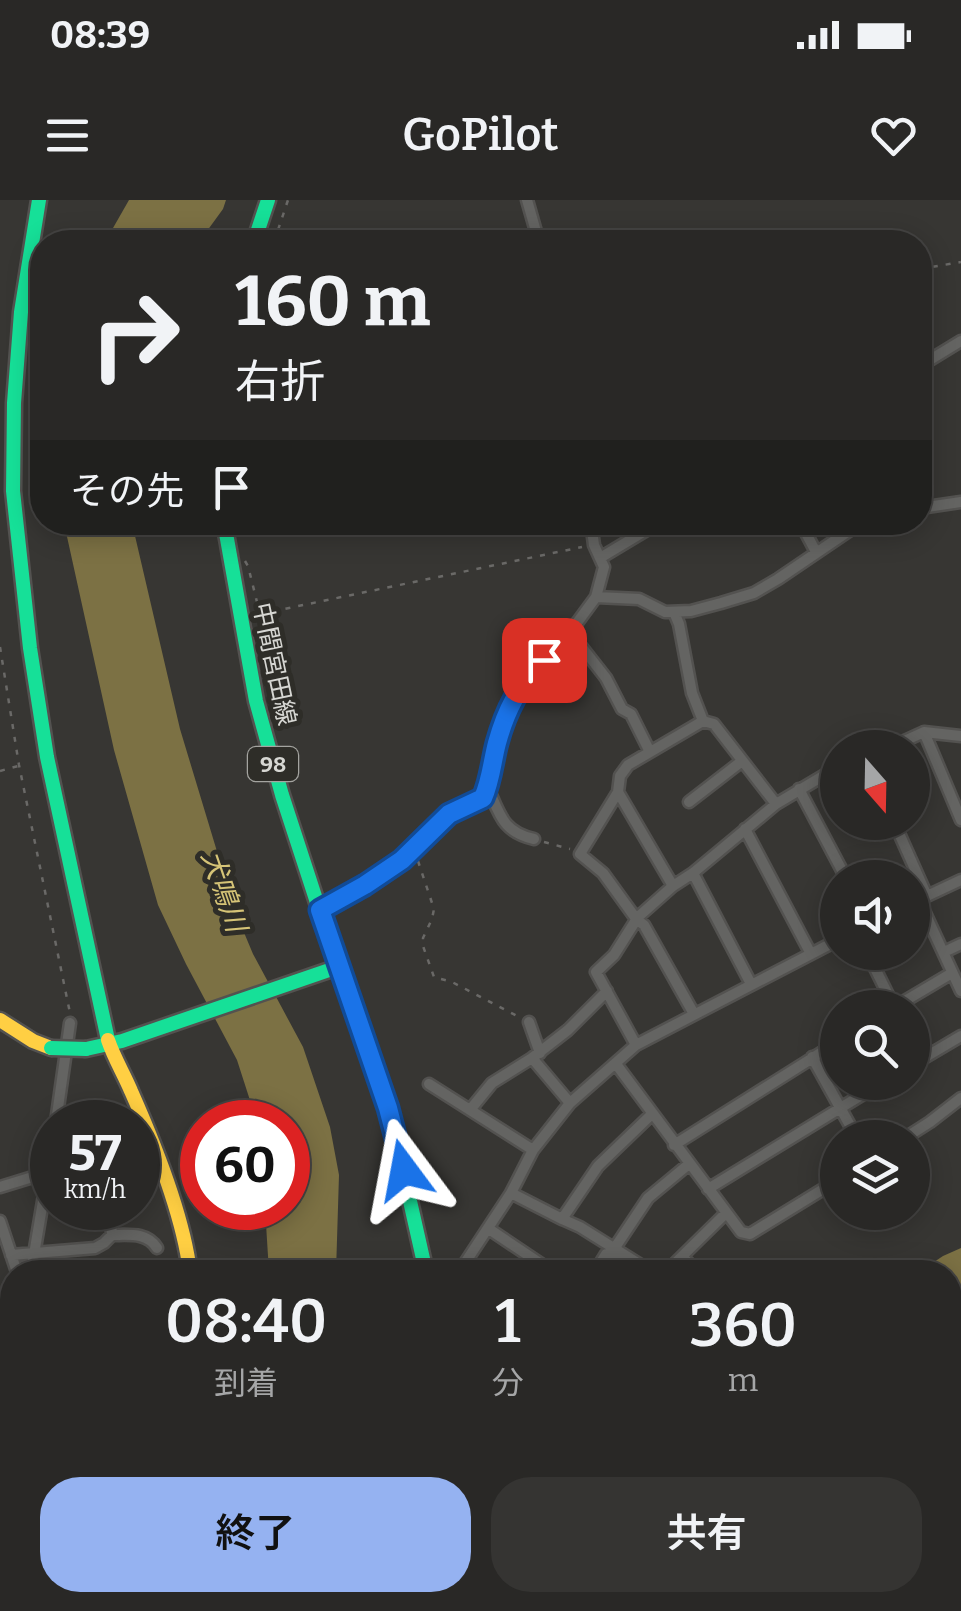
<!DOCTYPE html>
<html lang="ja">
<head>
<meta charset="utf-8">
<style>
  :root { --surface:#292826; --page:#353432; --text:#f1f3f6; --muted:#a5a6a7; --line:#454443; --accent:#95b2f1 }
  body { margin:0; font-family:Bitter,"Noto Sans JP",serif; background:var(--page); color:var(--text); height:100vh; display:flex; flex-direction:column; font-size:38px; white-space:nowrap }
  * { box-sizing:border-box; margin:0 }
  p { font-size:32px; color:var(--muted) }
  .icon { flex:none; width:55px; height:55px; fill:none; stroke:currentColor; stroke-width:2; stroke-linecap:round; stroke-linejoin:round }
  .map { position:relative; flex:1; overflow:hidden }
  .panel { position:absolute; left:0px; top:1060px; width:962px; height:352px; display:flex; flex-direction:column; background:var(--surface); border-radius:40px 40px 0 0; box-shadow:0 5px 25px #0003,0 0 0 2px var(--line) }
  .panel>* { flex:none }
  .banner { position:absolute; left:30px; top:30px; width:902px; height:305px; border-radius:40px; box-shadow:0 5px 25px #0003,0 0 0 2px var(--line); background:#292826; color:var(--text); overflow:hidden }
  .needle { width:65px; rotate:160deg }
  .controls { position:absolute; left:820px; top:530px; display:grid; gap:20px }
  .controls a { display:grid; place-items:center; width:110px; height:110px; border-radius:50%; background:var(--surface); box-shadow:0 5px 25px #0003,0 0 0 2px var(--line); font-size:50px }
  .speed { position:absolute; left:30px; top:900px; display:flex; gap:20px; font-size:50px; font-weight:700; text-align:center }
  .speed>* { display:grid; place-content:center; width:130px; height:130px; border-radius:50%; background:var(--surface); box-shadow:0 5px 25px #0003,0 0 0 2px var(--line); line-height:1 }
  .speed small { font-size:25px; font-weight:400 }
  .speed .limit { border:15px solid #d22; background:#fff; color:#111 }
  .pin { position:absolute; display:grid; place-items:center; width:85px; height:85px; color:#fff; margin:-42px; border-radius:20px; box-shadow:0 5px 15px #0006 }
  .me { position:absolute; width:110px; margin:-55px; rotate:347deg; stroke-linejoin:round; filter:drop-shadow(0 0 8px #0008) }
  .turn { display:flex; align-items:center; gap:35px; height:210px; padding:0 40px; font-size:45px }
  .turn .icon { width:130px; height:130px; stroke-width:2.5 }
  .turn b { display:block; font-size:70px; line-height:85px }
  .then { display:flex; align-items:center; height:95px; padding:0 40px; background:#0003; gap:20px; font-size:38px }
  .eta { display:flex; justify-content:space-evenly; align-items:center; height:170px; text-align:center }
  .eta b { font-size:60px; font-weight:600; line-height:70px }
  .primary-button { display:flex; gap:20px; margin-top:auto; padding:20px 40px }
  .primary-button a { flex:1; height:115px; border-radius:40px; background:var(--accent); color:#111; font-size:40px; font-weight:600; line-height:115px; text-align:center }
  .primary-button a+a { background:var(--page); color:var(--text) }
  .status { display:flex; justify-content:space-between; align-items:center; height:70px; padding:0 50px; background:var(--surface); direction:ltr }
  .status svg { height:28px; fill:currentColor }
  header { display:flex; justify-content:space-between; align-items:center; height:130px; padding:0 40px; background:var(--surface); font-size:45px; font-weight:600 }
  .map>svg:first-child { display:block }
</style>
</head>
<body>
<div class="status"><b>08:39</b><svg viewBox="0 0 49 12"><path d="M0 12V9h3v3zM5 12V6h3v6zM10 12V3h3v9zM15 12V0h3v12zM26 1h20v11H26zM47 4h2v5h-2z"/></svg></div>
<header><svg class="icon" aria-label="menu" viewBox="0 0 24 24"><path d="M4 6h16M4 12h16M4 18h16"/></svg>GoPilot<svg class="icon" aria-label="heart" viewBox="0 0 24 24"><path d="M12 20l-8-8c-3-5 5-10 8-4 3-6 11-1 8 4z"/></svg></header>
<div class="map">
<svg width="961" height="1411" viewBox="0 0 961 1411">
  <rect width="100%" height="100%" fill="#373633"/>
  <path fill="#7c7144" d="M129 0H226L223 9 199 42H105Z
    M64 323H132L180 529 235 711 253 754 303 847 330 927 339 975 336 1072H269L265 1008H288V922H257L237 860 186 764 158 705 114 550Z
    M961 1048V1115L956 1119 950 1118V1072H919L943 1056Z
    M961 1144V1341L950 1331V1153Z
    M244 1400H309L308 1411H241Z"/>
  <g fill="none" stroke-linecap="round" stroke-linejoin="round">
    <defs>
      <path id="street" d="M527 0 539 42
        M920 166 961 141
        M920 308 961 302
        M800 322 816 352
        M600 358 660 322
        M596 397 639 399 665 412 691 411 721 403 754 393 778 379 862 322
        M674 412 679 424 692 493 703 521
        M570 432 606 478 622 509 631 514 650 552
        M924 532 961 620
        M889 548 924 532 961 536
        M488 588C500 615 503 632 534 639
        M799 589 846 678
        M618 592 620 576 628 565 703 521 714 524 776 604
        M689 602 742 561
        M894 622 927 696
        M745 629 811 754
        M693 673 751 784
        M673 686 618 592 580 654 603 673 637 720 644 725 694 814
        M919 700 961 791
        M912 703 961 680
        M321 710 365 685 402 660 426 635 449 614 483 598 492 575 497 545 509 508 525 478 568 435 596 397 604 367 594 345 591 322
        M867 752 894 807
        M944 752 961 744
        M893 808 952 773
        M529 822 540 853
        M636 845 596 772 614 755 638 717 673 686 693 673 776 604 838 567
        M812 857 857 938
        M532 858 492 883 470 910 533 950
        M616 864 741 1032 750 1034 838 980
        M912 865 961 836
        M429 884 470 910
        M570 903 532 858 568 830 607 791
        M652 914 598 966 562 1019 580 1027 652 1072
        M56 922 70 823
        M905 938 930 922 961 898
        M674 945 838 842
        M0 987 49 972
        M708 989 883 882
        M511 993 562 1019
        M0 1021 17 1072
        M489 1029 553 1072
        M112 1035C129 1035 147 1032 157 1048
        M614 1049 648 998 689 964
        M11 1055 95 1048 104 1043 112 1035 110 1008
        M682 1057 699 1072
        M31 1072 52 948
        M459 1072 511 993 533 950 570 903 636 845 838 740
        M595 1072 606 1054 632 1072
        M666 1072 726 1013
        M0 1196 12 1192
        M95 1400 102 1411
        M595 1400 602 1411
        M905 1400 912 1411
        M85 1411 87 1400
        M147 1411 151 1400
        M697 1411 731 1400"/>
      <path id="fast" d="M39 0 21 112 14 203 13 291 30 448 47 557 108 840
        M254 42 268 0
        M224 322 256 501 282 595 338 767 389 908 426 1072
        M86 849 122 841 338 767
        M545 1400 549 1411"/>
      <path id="slow" d="M0 820 33 841 51 848
        M108 840C114 858 124 874 131 891 155 945 183 1014 190 1072"/>
      <path id="jam" d="M421 1411 424 1400"/>
    </defs>
    <use href="#street" stroke="#535250" stroke-width="15"/>
    <use href="#fast" stroke="#535250" stroke-width="19"/>
    <use href="#slow" stroke="#535250" stroke-width="19"/>
    <use href="#jam" stroke="#535250" stroke-width="19"/>
    <path stroke="#6a6967" stroke-width="2.5" stroke-dasharray="5 8" stroke-linecap="butt" d="M274 42 288 0
      M920 69 961 62
      M245 361 248 366 260 414 264 466
      M260 414 582 347
      M0 447 19 565 70 813
      M0 571 18 566
      M544 642 570 649
      M418 661 434 709 432 719 423 738V746L434 777 452 782 519 817
      M0 1397 12 1394"/>
    <use href="#street" stroke="#646462" stroke-width="10"/>
    <use href="#fast" stroke="#16e098" stroke-width="14"/>
    <use href="#slow" stroke="#ffcf43" stroke-width="14"/>
    <use href="#jam" stroke="#f24e42" stroke-width="14"/>
    <defs>
      <path id="fast-bridge" d="M51 848 86 849"/>
    </defs>
    <use href="#fast-bridge" stroke="#535250" stroke-width="19" stroke-linecap="butt"/>
    <use href="#fast-bridge" stroke="#16e098" stroke-width="14"/>
  </g>
  <g fill="none" stroke-linecap="round" stroke-linejoin="round">
    <defs>
      <path id="route" d="M404 970 388 908 320 710 365 685 402 660 449 614 483 598C491 580 492 562 497 543 506 510 519 485 544 460"/>
    </defs>
    <use href="#route" stroke="#114b97" stroke-width="25"/>
    <use href="#route" stroke="#1a73e8" stroke-width="18"/>
  </g>
  <g text-anchor="middle" dominant-baseline="central" stroke-width="10" stroke-linejoin="round" paint-order="stroke">
    <rect fill="#2e2d28" stroke="#a4a4a0" stroke-width="2.5" x="248" y="547" width="50" height="34" rx="8"/>
    <g font-size="22" font-weight="bold" fill="#d7d7d3">
      <text x="273" y="564">98</text>
    </g>
    <g font-size="25" fill="#d7d7d3" stroke="#2e2d28">
      <text transform="translate(274 464) rotate(78)">中間宮田線</text>
    </g>
    <g font-size="28" font-style="italic" fill="#d6c477" stroke="#2e2d28">
      <text transform="translate(224 691) rotate(71)">犬鳴川</text>
    </g>
  </g>
</svg>
<div class="controls">
<a><svg class="needle" viewBox="-14 -14 28 28"><path d="M0-13l5 13h-10z" fill="#e53935"/><path d="M0 13l5-13h-10z" fill="#a5a6a7"/></svg></a>
<a><svg class="icon" aria-label="sound" viewBox="0 0 24 24"><path d="M4 9h4l5-4v14l-5-4H4zM17 9q2 3 0 6"/></svg></a>
<a><svg class="icon" aria-label="search" viewBox="0 0 24 24"><circle cx="10" cy="10" r="6"/><path d="M15 15l6 6"/></svg></a>
<a><svg class="icon" aria-label="layers" viewBox="0 0 24 24"><path d="M12 4l9 5-9 5-9-5zM3 14l9 5 9-5"/></svg></a>
</div>
<div class="speed"><div>57<small>km/h</small></div><div class="limit">60</div></div>
<div class="pin" style="left:544px;top:460px;background:#d93025"><svg class="icon" aria-label="arrive" viewBox="0 0 24 24"><path d="M6 21V4h12l-3 4 3 4H6"/></svg></div>
<svg class="me" style="left:404px;top:970px" viewBox="-20 -20 40 40"><path d="M0-17L14 15 0 8-14 15z" fill="#1a73e8" stroke="#fff" stroke-width="4"/></svg>
<div class="banner">
<div class="turn"><svg class="icon" aria-label="right" viewBox="0 0 24 24"><path d="M7 20v-9h11M14 6l5 5-5 5"/></svg><div><b>160 m</b>右折</div></div>
<div class="then">その先<svg class="icon" aria-label="arrive" viewBox="0 0 24 24"><path d="M6 21V4h12l-3 4 3 4H6"/></svg></div>
</div>
<section class="panel">
<div class="eta">
<div><b>08:40</b><p>到着</p></div>
<div><b>1</b><p>分</p></div>
<div><b>360</b><p>m</p></div>
</div>
<div class="primary-button"><a>終了</a><a>共有</a></div>
</section>
</div>
</body>
</html>
